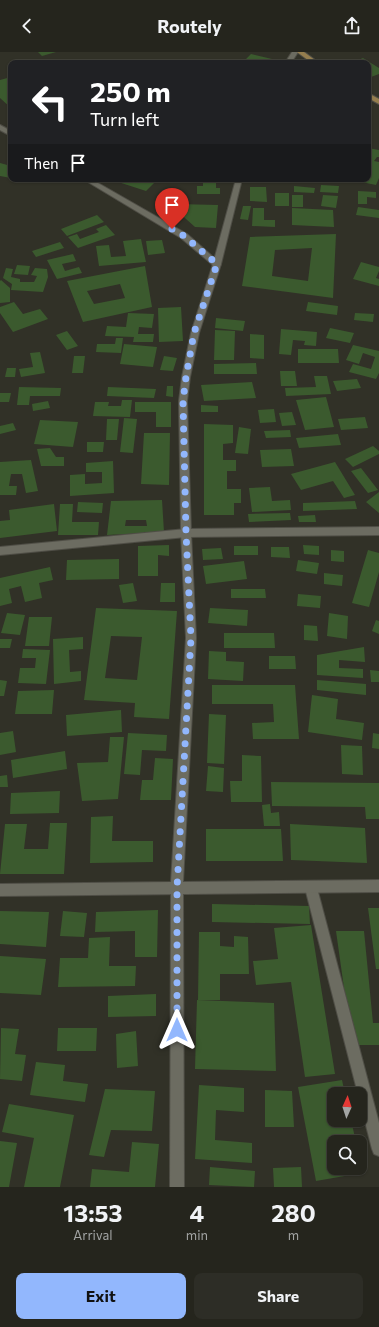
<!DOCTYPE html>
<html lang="en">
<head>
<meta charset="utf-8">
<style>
  :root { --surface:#25251d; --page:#2d2d26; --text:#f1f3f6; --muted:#a3a5a4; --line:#42423b; --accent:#92b7fd }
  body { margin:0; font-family:Commissioner,sans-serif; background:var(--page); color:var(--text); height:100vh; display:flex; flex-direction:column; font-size:15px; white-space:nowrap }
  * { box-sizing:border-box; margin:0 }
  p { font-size:13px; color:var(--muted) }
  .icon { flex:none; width:22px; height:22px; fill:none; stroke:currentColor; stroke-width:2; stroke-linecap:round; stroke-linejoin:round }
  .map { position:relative; height:1135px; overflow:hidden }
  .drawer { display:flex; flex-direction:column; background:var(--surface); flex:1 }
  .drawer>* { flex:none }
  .banner { position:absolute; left:8px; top:8px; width:363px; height:122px; border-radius:8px; box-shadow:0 1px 3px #0004,0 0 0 1px var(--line); background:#202124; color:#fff; overflow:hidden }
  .needle { width:26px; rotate:3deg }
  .tools { position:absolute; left:327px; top:1035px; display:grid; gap:8px }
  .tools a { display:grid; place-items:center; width:40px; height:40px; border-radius:8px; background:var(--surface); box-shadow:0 1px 3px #0004,0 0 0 1px var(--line); font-size:20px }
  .pin { position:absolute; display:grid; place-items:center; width:34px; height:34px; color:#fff; margin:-41px -17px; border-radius:50% 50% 50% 0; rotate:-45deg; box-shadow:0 0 4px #0007 }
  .pin .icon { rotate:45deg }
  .me { position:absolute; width:44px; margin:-22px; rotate:0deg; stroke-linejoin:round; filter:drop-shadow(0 0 3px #0008) }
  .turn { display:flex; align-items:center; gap:14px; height:84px; padding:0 16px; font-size:18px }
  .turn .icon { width:52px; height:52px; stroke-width:2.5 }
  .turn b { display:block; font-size:28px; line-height:34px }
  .then { display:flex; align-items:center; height:38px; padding:0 16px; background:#0003; gap:8px; font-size:15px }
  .eta { display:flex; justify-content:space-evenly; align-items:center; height:68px; text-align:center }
  .eta b { font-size:24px; font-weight:700; line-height:28px }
  .button { display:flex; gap:8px; margin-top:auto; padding:8px 16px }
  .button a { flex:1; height:46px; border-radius:8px; background:var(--accent); color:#111; font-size:16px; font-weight:700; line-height:46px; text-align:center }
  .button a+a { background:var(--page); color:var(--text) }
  header { display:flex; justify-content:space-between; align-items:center; height:52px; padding:0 16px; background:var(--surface); font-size:18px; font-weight:700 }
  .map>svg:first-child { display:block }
</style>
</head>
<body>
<header><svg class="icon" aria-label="back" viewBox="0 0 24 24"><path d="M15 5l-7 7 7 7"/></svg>Routely<svg class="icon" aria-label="share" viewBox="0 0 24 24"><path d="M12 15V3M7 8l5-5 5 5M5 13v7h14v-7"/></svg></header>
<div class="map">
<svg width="379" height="1135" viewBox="0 0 379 1135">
  <rect width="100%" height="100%" fill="#313127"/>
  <path fill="#3b5a2e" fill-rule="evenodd" d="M38 0H56L42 4Z
    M251 2 272 7 269 11H242Z
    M363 6 379 16V22L371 25 368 24V11H351Z
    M11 25V56L0 46V28Z
    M368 96 379 98V105H377L374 109 379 110V126L376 133 352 128 368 127Z
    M0 111 11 114V126L0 124Z
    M113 127H135L142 129 144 127H158L146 139 112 128Z
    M203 127H216V136H220V142H197V134H203Z
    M321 133 339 134 338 141 320 140Z
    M294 134 315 136 314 141 294 140Z
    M250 135H266L267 150 250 149Z
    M358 139 376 140V146L367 145V152H358Z
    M275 141H289V154H275Z
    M292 143H303V155H292Z
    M323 143 338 144 336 156 321 154Z
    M176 152 218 153 216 176 195 175 176 158Z
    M243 154H251L248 168 240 167Z
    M358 155 379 158V166L356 163Z
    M253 156H264V168H275V175L252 174Z
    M292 156 333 158 334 175 292 173Z
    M97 163 104 170 67 184 61 177Z
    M106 173 115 183 78 196 68 185 77 182 80 187 99 180 96 177Z
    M336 182 333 246 242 234 250 185ZM312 196 308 229 272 224 275 198Z
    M141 187 146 210 99 214 96 194 109 193 111 205 126 204 123 189Z
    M162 188 165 201 148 203 146 189Z
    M60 190 64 196 36 205 32 199Z
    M73 202 76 209 62 212 65 219 79 215 82 221 57 227 47 208Z
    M361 210 379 215V219L376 226 379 227V234L353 227Z
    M17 213 30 214 28 223 14 222Z
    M145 214 152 255 83 270 67 229ZM120 232 125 246 94 252 87 239Z
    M6 216 13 217 11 225 20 227V230H34L37 224 31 223 35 216 47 217 48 225 43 240 11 238 12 232 3 226Z
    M1 228 10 236V250L0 251V229Z
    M14 250 23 262 40 257 48 267 13 280 0 261V255Z
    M308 250 338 254 337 263 306 259Z
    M181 255 183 289 159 290 158 256Z
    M128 261 154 262 152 276 139 275 138 282H154L153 290H133L134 285 105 284 107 274 126 275Z
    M355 261 374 262 373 270 354 268Z
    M216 266 245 269 243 279 215 276Z
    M330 276 354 281 350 291 326 286Z
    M281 277 317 280 316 294 304 293 305 289 293 288 291 303 279 302Z
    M215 278 235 279 234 308H214Z
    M67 279 78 294 67 298 56 283Z
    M250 282 264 283V307L250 306Z
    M116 286H123L121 301 96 300 97 292H115Z
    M124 292 157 295 153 315 120 312Z
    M353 293 379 299V321L376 327 349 320 353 312 371 317 375 305 363 301 359 312 346 308Z
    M298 297H338L339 311H298Z
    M40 300 45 321 21 325 19 317 33 315 30 301Z
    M74 304H85L83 321H72Z
    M164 304 177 306 173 319 160 318Z
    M256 311 257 322H214V312Z
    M7 316H16L15 325H5Z
    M280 319H295L297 334H281Z
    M314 324H327L331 342 286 344 285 336 316 335Z
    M357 327 361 336 337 339 333 329Z
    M252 330 256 346 204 349 201 333Z
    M167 334H173V345L166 344Z
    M19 335 61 336 60 344H30L29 353H17Z
    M108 335 156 337 154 346 107 344Z
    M0 341H11L9 350H0Z
    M326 345 334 375 305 378 296 348Z
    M122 348H132L130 365 93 364 95 350H109L108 354H121Z
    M48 349 50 356 33 359 32 352Z
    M135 350H171V375H156V360H135Z
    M201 353 218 354V360H201Z
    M274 357 276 370 260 371 258 358Z
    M292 360 296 373 282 374 279 361Z
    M365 365 368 376 341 378 338 367Z
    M124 366 137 367 133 401 120 400Z
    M107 367H119L117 388H106Z
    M40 368 78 370 73 395 34 392Z
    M13 371 16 378 0 382V374Z
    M204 372 233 373V391L223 392V408H236V419H227V437H241V451H234V463H204Z
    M239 375 251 377 248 402 235 401Z
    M290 378 291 385 266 386 264 379Z
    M144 381H170L169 433 141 432Z
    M338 382 341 393 299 396 296 386Z
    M87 390H104L103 400H87Z
    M373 394 379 399V402L353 415 345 407Z
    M50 396 56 405H64V414H41L37 397Z
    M291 397 294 414 262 415 260 398Z
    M31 408 38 439 26 441 22 422H11L9 434H17L16 443H0V410Z
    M113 409 114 441 70 444V423L85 422V432L102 431V420H86V411Z
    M335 410 355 443 344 446 333 429 301 438 291 422Z
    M361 416 378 438 368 441 351 419Z
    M270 435 272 449 290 448 291 458 252 460 249 436Z
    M379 440V461L366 450Z
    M162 448 164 480 107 483 111 449ZM126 468H146L147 474H125Z
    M355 449 357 457 303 459V451Z
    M78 450 103 451 102 461 77 460Z
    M54 452 57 479 0 486V469L10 468 9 458Z
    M60 452H73L72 470H99L98 483H58Z
    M290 461 291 468 249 470 248 462Z
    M315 463 316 470H299L298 464Z
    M169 493V504L158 503V524H138V494Z
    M303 493 319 494V503L304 502Z
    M234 494H258V503H234Z
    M271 495H289L290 506 271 505Z
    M221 496 223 507 203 508 202 497Z
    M331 498 344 499V510L331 509Z
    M368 498 379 501V520L369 555 352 551Z
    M119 507V527L66 528 67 508Z
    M298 508 319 511 317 522 296 519Z
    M244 509 247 527 206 532 203 514Z
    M50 515 53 528 39 531 42 546 25 550 21 534 9 537 12 551 0 554V526Z
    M324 521 343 523 342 534 324 532Z
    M133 531 137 549 123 551 119 533Z
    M161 531H175V550H160Z
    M231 537H265L266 546H231Z
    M298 542 321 544 320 556 297 554Z
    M96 556 177 559 169 667 134 665 135 651 84 648ZM111 584 142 585 137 628 105 626Z
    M210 556 248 558 247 574 208 571Z
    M7 561 25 563 20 583 1 581Z
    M329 561 348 564 347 587 327 584Z
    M29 565H52L49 594H25Z
    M376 568 379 569V582L372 579Z
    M304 573 317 574 318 589 304 588Z
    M224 581H274L275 596H224Z
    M83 585V597L69 598 70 620 81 619V629L54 632 53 587Z
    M0 587H12L10 596H0Z
    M364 595 365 610 339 608V616L363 617V626L317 623V603Z
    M23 597 50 598 46 632 18 631 20 616H35L36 606H22Z
    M209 599 226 600V609L244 610 243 629 208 627Z
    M269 604H295L296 617H269Z
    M370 618 379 619V630H371Z
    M0 628 7 629 4 644H0Z
    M317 628 366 632V643L317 638Z
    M212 633H295L299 687H253L252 671 274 670 273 652H212Z
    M54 638 52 662H15L18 639Z
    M312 643 338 647 336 667 364 671 362 688 308 680Z
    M121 658 122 680 67 684 66 663Z
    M209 662 226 663 224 712 207 711Z
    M13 679 16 700 0 703V681Z
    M128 681 167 683 166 699 142 698 140 723 124 722Z
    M373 681 379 682V697L372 696Z
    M110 685H124L118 747 82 749 77 711 108 710Z
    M341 693 362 694 363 723 342 722Z
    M65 699 67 717 13 726 11 708Z
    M242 703 261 704 262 750H231L230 729H242Z
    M155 706 173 707 171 748H140L142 728H153Z
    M208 714 224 716 223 740 206 739Z
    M7 723 8 735H0V724Z
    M271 730 379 731V767H366L365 755 272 754Z
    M60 739 59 761 10 762 11 741Z
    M270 752 271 761 279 760 280 774H264L262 753Z
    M113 764 112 789H153V810L90 811 91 765Z
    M50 771H67L64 822H0L5 772H27L24 797H48Z
    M290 772 365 776 367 811 291 808Z
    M206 777H281L283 809H206Z
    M212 852 309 854 310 872 212 870Z
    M368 856H379V917H376Z
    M158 858 157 905H135V879L95 880 96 860Z
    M0 859 49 860 46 895 0 892Z
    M63 859 87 861 84 885 60 884Z
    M311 873 335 1022 305 1025 291 930 256 933 253 909 278 907 274 876Z
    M336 879H364L373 971H379V993H352Z
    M199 880H220V894L234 895V884L248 885 249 922H220V948H198Z
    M110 885 109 914H136L135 934 58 935 60 906H88L89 886Z
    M0 904 46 907 41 943 0 941Z
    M156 942V964L108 965V944Z
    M197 948 274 951 276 1019 195 1017Z
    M1 976 19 977 15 1002 26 1003 22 1029 0 1027Z
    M58 976H97L96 999H57Z
    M136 979 138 1014 117 1016 116 982Z
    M36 1010 65 1013 63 1029 88 1032 85 1050 30 1043Z
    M342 1028 345 1042H334V1068H351L356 1090H334V1116H361L362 1121 316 1129 298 1035Z
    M199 1033 244 1036V1060L216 1058 215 1088 252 1091V1111L195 1107Z
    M105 1037 155 1039 152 1079 111 1078 104 1105 89 1103Z
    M265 1038 292 1039 294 1075H265Z
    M9 1052 74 1063 60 1135H24L34 1086 2 1080Z
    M0 1089 17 1091 9 1135H0Z
    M132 1090 159 1092 155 1135H90L92 1117 129 1120Z
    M210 1115 255 1119 254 1135 209 1133Z
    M301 1115 302 1135H274L273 1116Z"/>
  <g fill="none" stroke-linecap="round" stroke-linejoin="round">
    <defs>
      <path id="minor" d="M0 73 11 79V84L0 78Z
        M83 127H91L187 182 221 212 220 214H214L181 186Z
        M379 475V483L186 485 0 503V495L186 477Z
        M177 830 181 832 183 836 184 1135H170L171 836 173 832Z
        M311 830 315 832 317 836 379 1071V1104L374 1102 372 1097 360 1050V1042H358L305 836 307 832Z"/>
      <path id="tertiary" d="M292 0H298L291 11H285Z
        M236 127H242L221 212 199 281 190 325 187 349 191 481 196 586 183 830 379 828V840L0 844V832L171 830 186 586 181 481 179 349 182 325 191 281 213 212Z"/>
      <path id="secondary" d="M297 0H304L319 11H312Z
        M368 41 379 47V52L368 46Z"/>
    </defs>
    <use href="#minor" stroke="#4f4e46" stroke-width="2"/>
    <use href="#tertiary" stroke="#4f4e46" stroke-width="2"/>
    <use href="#secondary" stroke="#4f4e46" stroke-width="2"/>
    <use href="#minor" fill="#6c6c61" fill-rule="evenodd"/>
    <use href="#tertiary" fill="#6c6c61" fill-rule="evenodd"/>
    <use href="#secondary" fill="#957e4e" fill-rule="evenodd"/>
  </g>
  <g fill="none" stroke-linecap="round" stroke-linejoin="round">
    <path stroke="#92b7fd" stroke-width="7" stroke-dasharray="0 12.6" d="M172 177 184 184 217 212 194 281 186 325 183 349 186 481 191 586 177 836V978"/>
  </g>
</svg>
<div class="tools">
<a><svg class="needle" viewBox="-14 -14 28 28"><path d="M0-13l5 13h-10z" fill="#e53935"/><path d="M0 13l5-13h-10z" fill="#a3a5a4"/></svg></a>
<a><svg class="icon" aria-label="search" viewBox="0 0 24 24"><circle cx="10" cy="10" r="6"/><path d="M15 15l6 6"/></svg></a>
</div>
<div class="pin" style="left:172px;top:177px;background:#d93025"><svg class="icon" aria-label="arrive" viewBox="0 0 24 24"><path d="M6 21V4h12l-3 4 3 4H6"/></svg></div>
<svg class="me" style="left:177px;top:978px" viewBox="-20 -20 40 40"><path d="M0-17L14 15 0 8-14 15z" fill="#92b7fd" stroke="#fff" stroke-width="4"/></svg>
<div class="banner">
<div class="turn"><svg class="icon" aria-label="left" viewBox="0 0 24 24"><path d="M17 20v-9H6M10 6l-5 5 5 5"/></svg><div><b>250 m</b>Turn left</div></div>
<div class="then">Then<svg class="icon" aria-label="arrive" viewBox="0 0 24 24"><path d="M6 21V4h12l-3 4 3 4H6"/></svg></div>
</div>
</div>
<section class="drawer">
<div class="eta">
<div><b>13:53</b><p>Arrival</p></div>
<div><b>4</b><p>min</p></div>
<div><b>280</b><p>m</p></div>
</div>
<div class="button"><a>Exit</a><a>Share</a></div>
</section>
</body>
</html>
